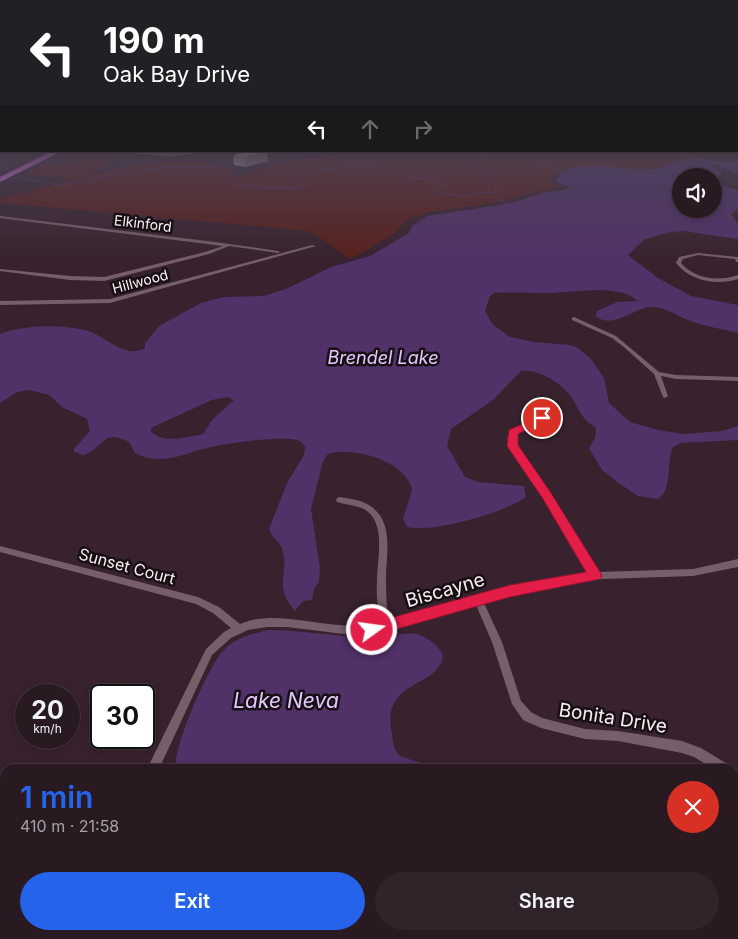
<!DOCTYPE html>
<html lang="en">
<head>
<meta charset="utf-8">
<style>
  :root { --surface:#291a22; --page:#31232a; --text:#f1f3f6; --muted:#a5a1a5; --line:#453840; --accent:#2563eb }
  body { margin:0; font-family:Inter,sans-serif; background:var(--page); color:var(--text); height:100vh; display:flex; flex-direction:column; font-size:19px; white-space:nowrap }
  * { box-sizing:border-box; margin:0 }
  p { font-size:16px; color:var(--muted) }
  .icon { flex:none; width:28px; height:28px; fill:none; stroke:currentColor; stroke-width:2; stroke-linecap:round; stroke-linejoin:round }
  .map { position:relative; flex:1; overflow:hidden }
  .details { position:absolute; left:0px; top:764px; width:739px; height:176px; display:flex; flex-direction:column; background:var(--surface); border-radius:15px 15px 0 0; box-shadow:0 2px 8px #0003,0 0 0 1px var(--line) }
  .details>* { flex:none }
  .banner { position:absolute; left:0px; top:0px; width:739px; height:152px; box-shadow:0 2px 8px #0003,0 0 0 1px var(--line); background:#202124; color:#fff; overflow:hidden }
  .controls { position:absolute; left:672px; top:168px; display:grid; gap:10px }
  .controls a { display:grid; place-items:center; width:50px; height:50px; border-radius:50%; background:var(--surface); box-shadow:0 2px 8px #0003,0 0 0 1px var(--line); font-size:25px }
  .speed { position:absolute; left:15px; top:684px; display:flex; gap:10px; font-size:25px; font-weight:700; text-align:center }
  .speed>* { display:grid; place-content:center; width:65px; height:65px; border-radius:50%; background:var(--surface); box-shadow:0 2px 8px #0003,0 0 0 1px var(--line); line-height:1 }
  .speed small { font-size:12px; font-weight:400 }
  .speed .limit { border:2px solid #111; border-radius:8px; background:#fff; color:#111 }
  .pin { position:absolute; display:grid; place-items:center; width:42px; height:42px; color:#fff; margin:-21px; border:2px solid #fff; border-radius:50%; box-shadow:0 1px 5px #0007 }
  .me { position:absolute; width:55px; margin:-28px; rotate:76deg; stroke-linejoin:round; filter:drop-shadow(0 0 4px #0008) }
  .turn { display:flex; align-items:center; gap:18px; height:105px; padding:0 20px; font-size:22px }
  .turn .icon { width:65px; height:65px; stroke-width:2.5 }
  .turn b { display:block; font-size:35px; line-height:42px }
  .lanes { display:flex; align-items:center; height:48px; padding:0 20px; background:#0003; justify-content:center; gap:25px; direction:ltr }
  .lanes .off { opacity:.35 }
  .round { display:grid; place-items:center; flex:none; width:52px; height:52px; border-radius:26px; background:var(--page) }
  .head { display:flex; align-items:center; justify-content:space-between; height:85px; padding:0 20px }
  h1 { font-size:30px; font-weight:600; line-height:38px; color:var(--accent) }
  .primary-button { display:flex; gap:10px; margin-top:auto; padding:10px 20px }
  .primary-button a { flex:1; height:58px; border-radius:30px; background:var(--accent); color:#fff; font-size:20px; font-weight:600; line-height:58px; text-align:center }
  .primary-button a+a { background:var(--page); color:var(--text) }
  .map>svg:first-child { display:block }
</style>
</head>
<body>
<div class="map">
<svg width="738" height="939" viewBox="0 0 738 939">
  <rect width="100%" height="100%" fill="#37222d"/>
  <path fill="#59201c" d="M738 131V153L730 156 703 157 711 176H681V184L553 173 550 181 560 186 493 203 425 213 406 220 395 233 351 259 310 231 0 203V199C75 182 155 147 232 168L237 177 291 159 327 157 349 151H738Z
    M74 151 121 154 88 175 76 179 26 174 42 165 63 166 74 160 63 155Z"/>
  <path fill="#503168" fill-rule="evenodd" d="M699 158 721 162 738 161V174L715 164 711 166 722 173 719 177 681 176V209H714V180L726 187 738 190V209L731 214 738 224V239L683 231 671 232 645 239 628 255 658 278 691 296 738 305V333C723 329 708 327 693 322 678 317 666 306 650 307 633 309 611 330 596 316L597 311 617 302 637 301C621 283 570 293 549 293 530 293 512 292 494 293L490 296 485 311 493 325 510 337 534 342 571 345 578 348 591 359 604 378 609 403 630 422 658 430 684 434 722 431 738 426V440L681 443 673 447C666 461 673 493 657 499L638 496 617 482 602 470 589 448 595 438 596 428C592 424 587 423 584 418 579 412 576 404 572 398 563 384 538 368 521 371L493 400 451 429 447 446 465 477 479 482 524 486 526 497C504 513 434 533 407 527L403 519 412 490C407 461 351 446 328 454L323 461 311 509 320 568 319 582 314 589 312 600 303 601 295 611C272 584 290 575 282 548 279 541 271 537 269 529L287 483 304 455 305 447 300 441C283 435 230 443 211 447 185 453 163 467 135 453L129 442C100 428 105 449 83 455L74 452V449L90 431 87 419 62 407 49 395 30 390 17 392 0 403V334C23 325 60 324 85 330 104 334 124 360 145 348V343L159 326 201 303 224 297 264 296 286 289 331 267 370 256 409 233 412 226 427 216 511 203 547 192 562 191 571 187 557 183 555 180C573 153 627 173 654 169 662 168 668 164 676 162 683 159 691 159 699 158ZM228 397 234 400 212 420 203 434C187 437 161 445 150 430L153 427 212 400Z
    M268 630C300 630 331 636 363 637 377 637 407 632 417 634 427 637 439 646 443 655 440 689 380 678 392 734 393 743 393 749 400 756L439 769H176C172 749 208 667 223 651 234 638 252 634 268 630Z
    M172 935H682L685 939H171Z"/>
  <g fill="none" stroke-linecap="round" stroke-linejoin="round">
    <path stroke="#503168" stroke-width="1" d="M540 151 545 152 542 154 546 159 539 163 551 166 562 173
      M685 151V155L696 158
      M481 152 484 156 477 167 496 181V197L507 204
      M0 167 7 168 8 172
      M529 170 534 167 546 166
      M16 177 58 185 92 181 114 174 169 167H210L219 169 231 182 247 187 300 188 305 185 303 180 296 179 298 175 313 174 322 169C331 171 337 172 343 164L382 168 391 174 402 173 413 177 412 179 426 178 442 185 437 191 440 193 464 196 486 192 496 193
      M10 180 17 177"/>
    <path fill="#765e6a" fill-rule="evenodd" d="M0 134H1V136H0Z
      M0 216 215 242 278 251 280 252 278 253 229 246 209 254 104 281 70 280 0 271V269L70 276 104 277 205 252 223 246 0 218Z
      M312 245 316 246 110 303 0 305V301L110 299Z
      M698 253 737 257H738V262H736L735 259 698 255 683 259 681 263C695 279 718 282 738 275V279C717 286 690 281 676 263L679 257Z
      M574 317 616 336 659 372 676 375 738 377V381L676 379 661 376 668 396 665 398 663 397 654 374 625 348 612 338 572 320V318Z
      M539 416H543L544 418 516 433 515 439 518 451 550 494 598 572 693 569 738 559V567L693 576 603 579 576 582 526 592 484 603 502 642 521 701 531 712 542 718 585 729 618 731 682 741 701 748 729 765 731 769H714L694 757 682 753 618 741 585 739 541 728 523 720 512 704 492 642 476 605 408 626 374 633 352 635 287 627H267L248 630 231 638 212 655 159 769H147L206 649 224 632 231 628 213 613 196 604 0 552V546L198 597 219 607 240 624C267 612 300 621 329 624 345 626 363 627 379 624 378 610 376 595 377 581 377 561 386 525 367 511 358 505 347 505 337 502L336 500 337 498 340 497C351 499 364 500 373 508 395 525 385 559 386 583 386 596 387 609 388 622L425 613 517 586 589 573 544 498 511 452 507 439 511 430Z
      M734 770 738 772V785L734 783Z
      M0 783 5 785V797L0 795Z
      M65 935H79L77 939H63Z"/>
    <path fill="#765e6a" fill-rule="evenodd" d="M116 151 169 153 210 151 169 157Z"/>
    <path fill="#d069cf" fill-rule="evenodd" d="M53 151H62L0 182V177Z"/>
  </g>
  <path fill="#ac9296" d="M236 151H265L268 161 245 167 234 165 233 156 236 155Z"/>
  <path fill="#8c777a" d="M267 152 268 161 245 167 244 158Z"/>
  <path fill="#c8aaaf" stroke="#8c777a" d="M238 151H265L267 152 244 158 233 156 240 153Z"/>
  <linearGradient id="sky" x2="0" y2="1"><stop stop-color="#1e1319"/><stop offset="0.5" stop-color="#4d4457"/><stop offset="1" stop-color="#4d4457" stop-opacity="0"/></linearGradient>
  <rect width="738" height="263" fill="url(#sky)"/>
  <path fill="#e11d48" stroke="#92132f" d="M542 415 545 416V421L518 434V445L551 493 600 572 602 576 600 579 510 597 372 636 367 634 365 630 367 625 372 623 510 585 586 572 543 499 507 446 509 430Z"/>
  <g text-anchor="middle" dominant-baseline="central" stroke-width="5" stroke-linejoin="round" paint-order="stroke">
    <g font-size="14" fill="#fceef5" stroke="#180f14">
      <text transform="translate(143 223) rotate(7)">Elkinford</text>
      <text transform="translate(140 281) rotate(-15)">Hillwood</text>
    </g>
    <g font-size="16" fill="#fceef5" stroke="#180f14">
      <text transform="translate(127 566) rotate(15)">Sunset Court</text>
    </g>
    <g font-size="18" font-style="italic" fill="#e2c8fb" stroke="#180f14">
      <text x="383" y="357">Brendel Lake</text>
    </g>
    <g font-size="19" fill="#fceef5" stroke="#180f14">
      <text transform="translate(445 590) rotate(-16)">Biscayne</text>
      <text transform="translate(613 718) rotate(9)">Bonita Drive</text>
    </g>
    <g font-size="21" font-style="italic" fill="#e2c8fb" stroke="#180f14">
      <text x="286" y="700">Lake Neva</text>
    </g>
  </g>
</svg>
<div class="controls">
<a><svg class="icon" aria-label="sound" viewBox="0 0 24 24"><path d="M4 9h4l5-4v14l-5-4H4zM17 9q2 3 0 6"/></svg></a>
</div>
<div class="speed"><div>20<small>km/h</small></div><div class="limit">30</div></div>
<div class="pin" style="left:542px;top:418px;background:#d93025"><svg class="icon" aria-label="arrive" viewBox="0 0 24 24"><path d="M6 21V4h12l-3 4 3 4H6"/></svg></div>
<svg class="me" style="left:372px;top:630px" viewBox="-20 -20 40 40"><circle r="17" fill="#e11d48" stroke="#fff" stroke-width="3"/><path d="M0-11L8 9 0 5-8 9z" fill="#fff"/></svg>
<div class="banner">
<div class="turn"><svg class="icon" aria-label="left" viewBox="0 0 24 24"><path d="M17 20v-9H6M10 6l-5 5 5 5"/></svg><div><b>190 m</b>Oak Bay Drive</div></div>
<div class="lanes"><svg class="icon" aria-label="left" viewBox="0 0 24 24"><path d="M17 20v-9H6M10 6l-5 5 5 5"/></svg><svg class="icon off" aria-label="ahead" viewBox="0 0 24 24"><path d="M12 20V5M6 11l6-6 6 6"/></svg><svg class="icon off" aria-label="right" viewBox="0 0 24 24"><path d="M7 20v-9h11M14 6l5 5-5 5"/></svg></div>
</div>
<section class="details">
<div class="head"><div><h1>1 min</h1><p>410 m · 21:58</p></div><a class="round" style="background:#d93025;color:#fff"><svg class="icon" aria-label="close" viewBox="0 0 24 24"><path d="M6 6l12 12M18 6L6 18"/></svg></a></div>
<div class="primary-button"><a>Exit</a><a>Share</a></div>
</section>
</div>
</body>
</html>
